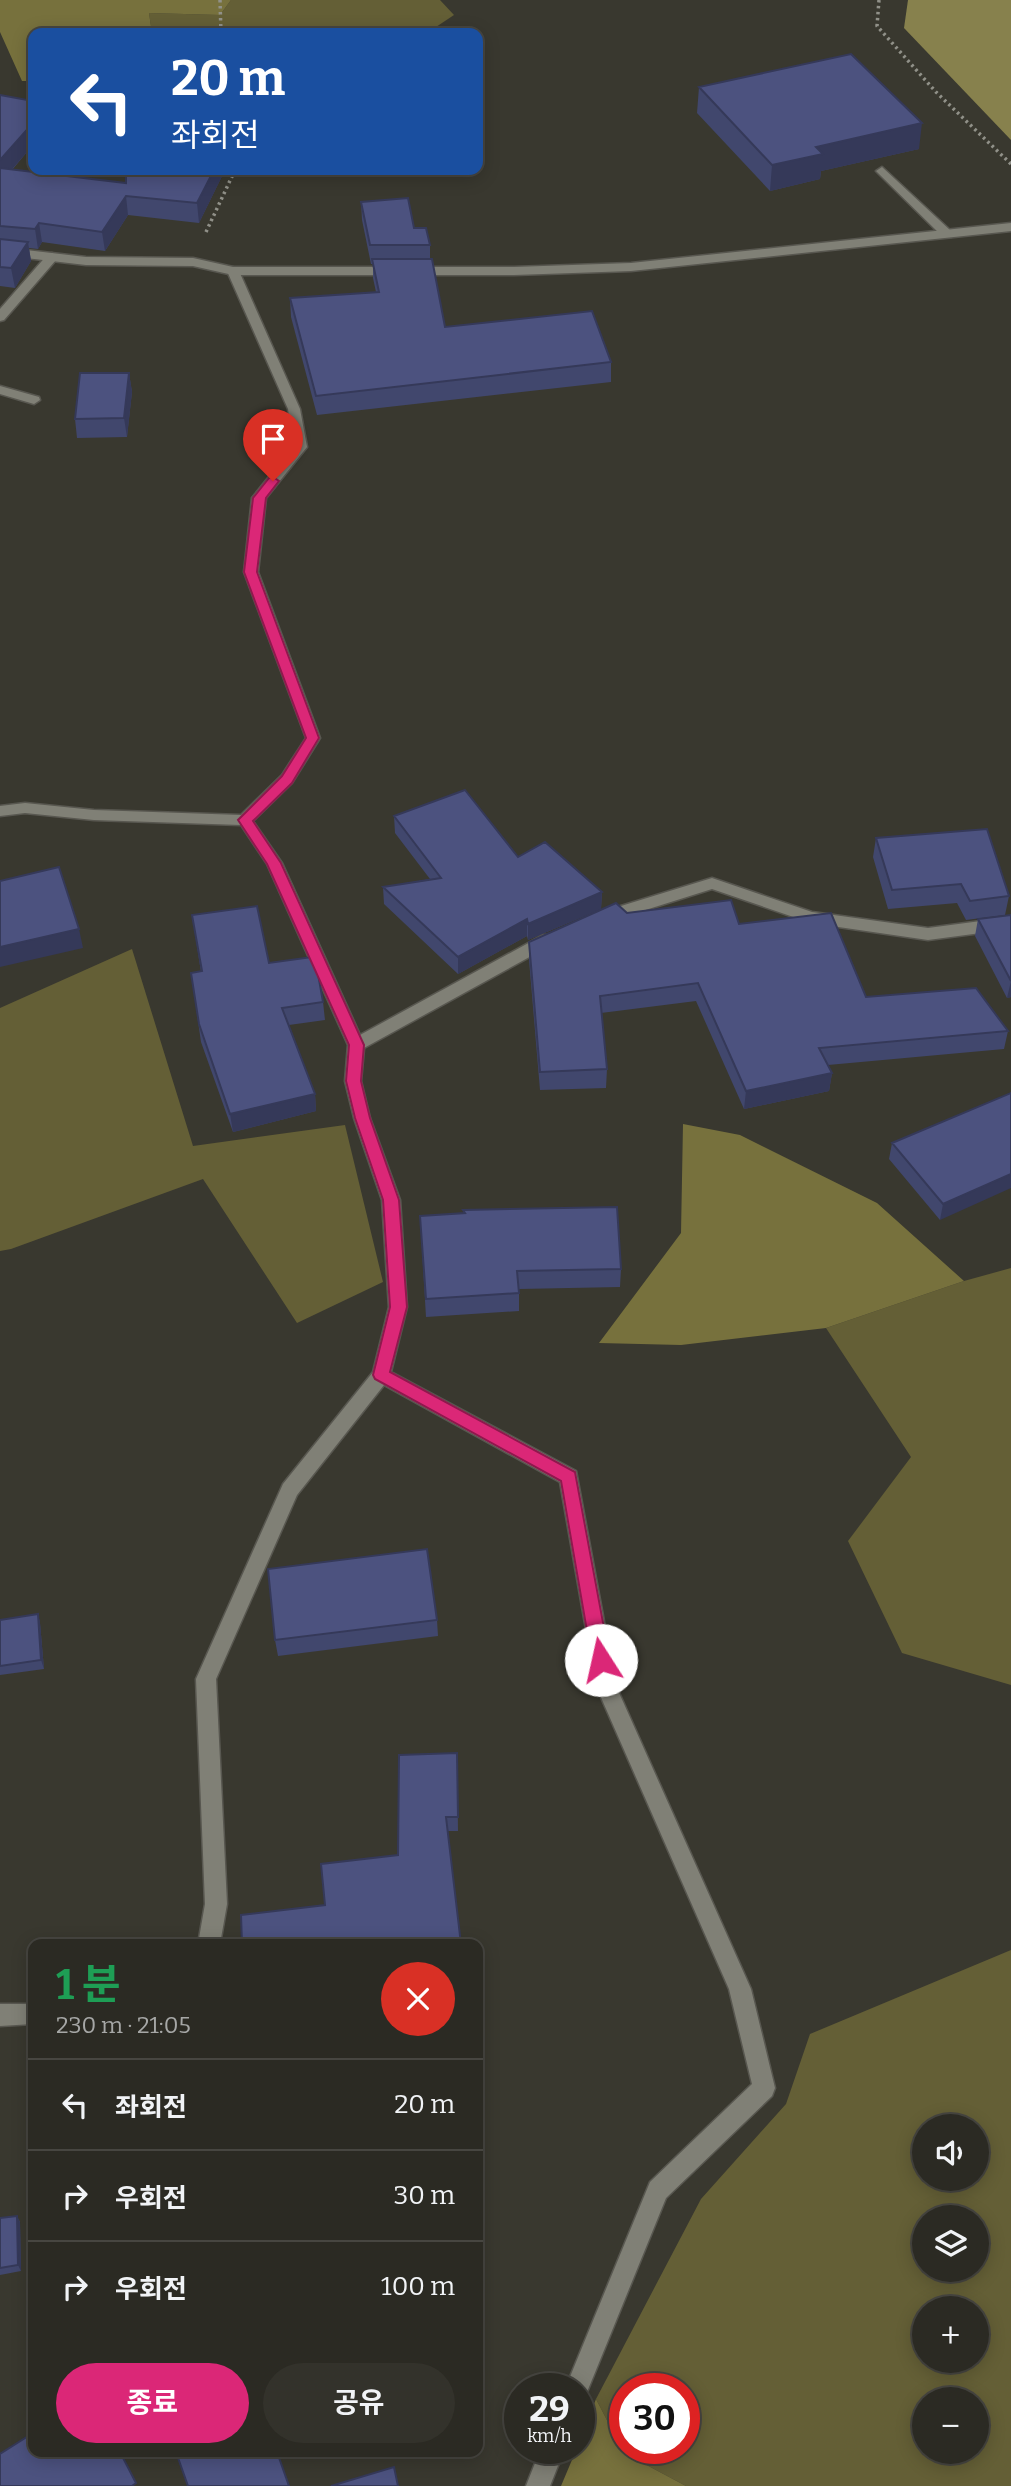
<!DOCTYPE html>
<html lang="ko">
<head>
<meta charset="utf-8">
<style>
  :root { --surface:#2b2a23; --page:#33322b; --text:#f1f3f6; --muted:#a6a7a6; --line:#474641; --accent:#db2777 }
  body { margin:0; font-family:Bitter,"Noto Sans KR",serif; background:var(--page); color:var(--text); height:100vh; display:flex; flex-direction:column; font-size:26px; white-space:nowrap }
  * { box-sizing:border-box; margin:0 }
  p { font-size:23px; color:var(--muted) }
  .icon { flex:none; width:38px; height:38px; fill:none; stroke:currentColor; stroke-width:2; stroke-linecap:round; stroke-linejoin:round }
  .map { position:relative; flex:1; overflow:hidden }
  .side { position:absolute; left:28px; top:1939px; width:455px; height:518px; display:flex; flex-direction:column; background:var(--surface); border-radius:14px; box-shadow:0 4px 18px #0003,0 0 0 2px var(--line) }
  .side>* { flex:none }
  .guide { position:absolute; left:28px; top:28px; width:455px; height:147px; border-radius:14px; box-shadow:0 4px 18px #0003,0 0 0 2px var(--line); background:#1a4fa0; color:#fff; overflow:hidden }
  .controls { position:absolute; left:912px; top:2114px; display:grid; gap:14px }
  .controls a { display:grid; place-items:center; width:77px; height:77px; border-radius:50%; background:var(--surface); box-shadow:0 4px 18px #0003,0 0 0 2px var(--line); font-size:35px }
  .speed { position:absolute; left:504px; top:2373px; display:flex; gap:14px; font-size:35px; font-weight:700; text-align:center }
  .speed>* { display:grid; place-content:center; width:91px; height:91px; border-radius:50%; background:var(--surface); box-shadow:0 4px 18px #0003,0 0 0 2px var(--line); line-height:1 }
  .speed small { font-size:18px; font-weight:400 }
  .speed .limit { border:10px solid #d22; background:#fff; color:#111 }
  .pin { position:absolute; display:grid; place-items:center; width:60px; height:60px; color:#fff; margin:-72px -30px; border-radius:50% 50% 50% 0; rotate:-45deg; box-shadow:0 0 7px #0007 }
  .pin .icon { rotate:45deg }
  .me { position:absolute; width:77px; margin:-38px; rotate:350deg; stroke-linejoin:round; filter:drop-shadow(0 0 5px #0008) }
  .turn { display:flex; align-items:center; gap:24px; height:147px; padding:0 28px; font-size:32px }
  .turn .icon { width:91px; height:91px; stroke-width:2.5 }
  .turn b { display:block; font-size:49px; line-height:60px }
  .round { display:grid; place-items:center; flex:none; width:74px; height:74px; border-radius:37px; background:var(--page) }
  .summary { display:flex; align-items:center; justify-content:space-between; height:119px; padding:0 28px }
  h1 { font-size:42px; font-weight:700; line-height:52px; color:#1e9e55 }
  .button { display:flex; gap:14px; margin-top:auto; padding:14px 28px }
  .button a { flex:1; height:80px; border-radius:42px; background:var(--accent); color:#fff; font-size:28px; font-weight:700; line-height:80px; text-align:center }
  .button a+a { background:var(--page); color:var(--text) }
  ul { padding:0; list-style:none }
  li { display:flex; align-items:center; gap:21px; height:91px; padding:0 28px; border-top:2px solid var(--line) }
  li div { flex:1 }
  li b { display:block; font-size:26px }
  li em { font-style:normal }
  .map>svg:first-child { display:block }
</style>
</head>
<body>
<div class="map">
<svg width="1011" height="2486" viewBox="0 0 1011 2486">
  <rect width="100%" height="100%" fill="#39382f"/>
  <path fill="#645f36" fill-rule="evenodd" d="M231 0H440L454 15 427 33H152L149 13 220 15Z
    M132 949 193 1146 345 1125 383 1282 297 1323 203 1179 11 1249 0 1251V1008Z
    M1011 1268V1685L902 1653 848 1541 911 1457 826 1328 964 1281Z
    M1011 1950V2486H686L624 2453 596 2399 701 2199 786 2104 810 2034ZM924 2126H976V2179H924ZM924 2217H976V2270H924ZM924 2308H976V2361H924ZM625 2389H684V2448H625ZM924 2399H976V2452H924Z"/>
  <path fill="#77713d" d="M0 0H231L220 15 149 13 152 33H33V81H22L0 32Z
    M683 1124 740 1135 877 1203 964 1281 826 1328 681 1345 599 1343 681 1233Z
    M596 2399 624 2453 686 2486H561L577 2448H579V2442Z"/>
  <path fill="#87814d" d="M908 0H1011V140L904 28Z"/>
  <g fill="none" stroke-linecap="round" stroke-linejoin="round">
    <defs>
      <path id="service" d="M882 167 951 231V237H943L878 173 876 171Z
        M52 253 58 257 56 260 4 320 0 321V309L48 254Z
        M0 386 39 397 40 400 34 404 0 394Z"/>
      <path id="minor" d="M233 267 239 271 300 409 307 447 266 498 258 572 320 738 292 783 253 821 282 863 360 1035 543 935H555L557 939 555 943 364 1048 361 1081 370 1118 400 1200 407 1307 391 1372 576 1471 616 1686 751 1989 775 2088 772 2096 666 2198 585 2397 579 2400V2389H565L650 2182 752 2084 729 1989 596 1686 560 1482 384 1385 297 1495 216 1679 227 1904 220 1944H198L205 1904 196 1679 283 1484 373 1372 389 1307 382 1200 354 1118 345 1081 348 1045 267 864 241 825 94 820 25 813 0 816V806L25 803 94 810 241 815 282 775 306 738 244 572 252 498 293 447 288 409 227 271Z
        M712 878 812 912 928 928 1011 917V929L928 940 811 923 712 889 601 924 593 918 595 914Z
        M0 2004H33V2024L0 2026Z
        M541 2448H565L550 2486H526Z"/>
      <path id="tertiary" d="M1011 223V231L631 271 514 275H233L193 266 86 265 0 255V247L86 257 193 258 233 267H514L631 263Z"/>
    </defs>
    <use href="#service" stroke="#585750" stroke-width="3"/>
    <use href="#minor" stroke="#585750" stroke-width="3"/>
    <use href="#tertiary" stroke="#585750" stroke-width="3"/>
    <path stroke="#919189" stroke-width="3.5" stroke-dasharray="2.5 3.5" stroke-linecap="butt" d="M220 0 221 33
      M879 0 877 26 936 92 1011 164
      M206 232 235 170"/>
    <use href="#service" fill="#808076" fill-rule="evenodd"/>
    <use href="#minor" fill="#808076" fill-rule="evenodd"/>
    <use href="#tertiary" fill="#808076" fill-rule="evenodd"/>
  </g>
  <path fill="#41476d" d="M699 87 919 149 821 171 820 179 770 191 697 113Z
    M0 95 33 101V145L12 170 126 183 225 170 199 223 128 215 105 251 42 242 38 249 29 248 31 261 15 288 0 286Z
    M361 202 414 228 430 245V259L445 327 611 362V382L317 415 291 317 290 298 376 292 373 278V264H371L362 220Z
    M129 373 132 392 127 437 77 438 75 419Z
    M394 816 518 857 602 892 601 909 528 940 527 936 458 974 384 904 383 887 430 879 395 833Z
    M876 838 1009 896 1005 915 966 920 957 903 888 909 873 857Z
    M627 913 739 924 866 997 1008 1031 1004 1049 828 1065 832 1073 829 1091 744 1109 696 1001 601 1013 607 1069 606 1088 540 1090 529 960V942Z
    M192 915 269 963 323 1002 325 1020 289 1025 315 1094 316 1111 233 1132 201 1042 191 973 201 972Z
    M1011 915V997L1007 998 975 936 978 919Z
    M1011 1093 940 1220 889 1159 892 1143Z
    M463 1210 621 1269 620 1287 519 1289V1311L426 1317 420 1216 463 1214Z
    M38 1614 40 1623 44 1669 0 1675V1620Z
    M437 1620 438 1636 278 1656 275 1640Z
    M457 1753 458 1831H447L325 1905 398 1855Z
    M17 2216 20 2222 21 2271 0 2275V2218Z"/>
  <path fill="#353959" d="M33 123V145L0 183V160Z
    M922 123 919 149 821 171 820 179 770 191 772 165 816 147Z
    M214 170H225L199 223 197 203Z
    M126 196 128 215 105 251 102 232Z
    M39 223 42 242 38 249 35 229Z
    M28 242 31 261 15 288 11 268Z
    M129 373 132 392 127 437 124 418Z
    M602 892 601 909 528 940V924Z
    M527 919V936L458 974V957Z
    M79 929 83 948 0 967V947Z
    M1011 980V997L1007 998 1011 981Z
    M832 1073 829 1091 744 1109 746 1091Z
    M315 1094 316 1111 233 1132 230 1114Z
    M1011 1174V1188L940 1220 943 1204Z
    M38 1614 40 1623 44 1669 41 1660Z
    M17 2216 20 2222 21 2271 18 2265Z"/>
  <path fill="#4c527f" stroke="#353959" stroke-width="2" d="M851 54 922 123 816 147 823 154 772 165 699 87Z
    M0 95 33 101V123L0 160Z
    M0 168 126 183V170H214L197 203 126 196 102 232 39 223 35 229 0 226Z
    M408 198 414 228H426L430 245H370L361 202Z
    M0 239 28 242 11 268 0 267Z
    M372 259H432L445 327 592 311 611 362 316 396 290 298 379 292Z
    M80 373H129L124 418 75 419Z
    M465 790 518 857 545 842 602 892 528 924 527 919 458 957 383 887 441 878 394 816Z
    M987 829 1009 896 970 901 961 884 892 890 876 838Z
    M59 867 79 929 0 947V881Z
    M731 900 739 924 831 913 866 997 976 988 1008 1031 819 1048 832 1073 746 1091 698 983 600 996 607 1069 540 1072 529 942 616 903 627 913Z
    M257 906 269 963 312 957 317 968 323 1002 282 1008 315 1094 230 1114 199 1024 191 973 202 971 192 915Z
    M1011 915V981L978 919Z
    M1011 1093V1174L943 1204 892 1143Z
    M617 1207 621 1269 517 1271 519 1293 426 1299 420 1216 465 1213 463 1210Z
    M427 1549 437 1620 275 1640 268 1569Z
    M38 1614 41 1660 0 1666V1620Z
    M457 1753 458 1817H446L461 1944H242L241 1915 325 1905 321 1864 398 1855 399 1755Z
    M17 2216 18 2265 0 2268V2218Z
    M33 2433V2452H120L136 2483 132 2486H0V2454Z
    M176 2452H277L289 2486H188Z
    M394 2467 398 2486H331Z"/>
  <path fill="#db2777" stroke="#8e194d" stroke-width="2" d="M273 477 279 481 266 498 257 572 319 738 292 783 253 821 281 863 364 1045 361 1081 370 1118 399 1200 407 1307 390 1372 575 1472 610 1660 607 1666 601 1668 595 1666 592 1660 561 1481 375 1379 373 1375 390 1307 383 1200 355 1118 346 1081 349 1045 267 864 238 820 282 776 306 738 244 572 253 498 269 478Z"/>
</svg>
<div class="controls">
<a><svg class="icon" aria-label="sound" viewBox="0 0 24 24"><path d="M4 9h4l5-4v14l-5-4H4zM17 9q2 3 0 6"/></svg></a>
<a><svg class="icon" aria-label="layers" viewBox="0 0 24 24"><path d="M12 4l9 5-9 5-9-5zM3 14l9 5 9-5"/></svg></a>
<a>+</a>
<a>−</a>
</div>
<div class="speed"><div>29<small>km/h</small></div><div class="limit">30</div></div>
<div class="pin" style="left:273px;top:481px;background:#d93025"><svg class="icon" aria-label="arrive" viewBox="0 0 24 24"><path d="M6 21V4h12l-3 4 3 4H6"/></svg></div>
<svg class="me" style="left:601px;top:1660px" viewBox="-20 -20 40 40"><circle r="19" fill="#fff"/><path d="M0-13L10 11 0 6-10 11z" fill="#db2777"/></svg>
<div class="guide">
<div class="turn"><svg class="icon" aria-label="left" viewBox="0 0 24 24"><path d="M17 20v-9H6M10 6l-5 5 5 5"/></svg><div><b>20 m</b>좌회전</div></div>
</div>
<section class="side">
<div class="summary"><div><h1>1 분</h1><p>230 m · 21:05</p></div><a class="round" style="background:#d93025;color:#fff"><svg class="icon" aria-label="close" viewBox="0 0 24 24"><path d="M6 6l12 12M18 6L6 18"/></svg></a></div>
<ul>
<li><svg class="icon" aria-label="left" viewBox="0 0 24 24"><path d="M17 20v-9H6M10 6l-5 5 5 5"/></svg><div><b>좌회전</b></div><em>20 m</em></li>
<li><svg class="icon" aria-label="right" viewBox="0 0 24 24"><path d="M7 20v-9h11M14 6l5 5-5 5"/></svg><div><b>우회전</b></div><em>30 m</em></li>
<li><svg class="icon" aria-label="right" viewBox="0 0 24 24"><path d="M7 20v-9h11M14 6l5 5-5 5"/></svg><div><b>우회전</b></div><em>100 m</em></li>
</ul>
<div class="button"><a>종료</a><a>공유</a></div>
</section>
</div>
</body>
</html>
